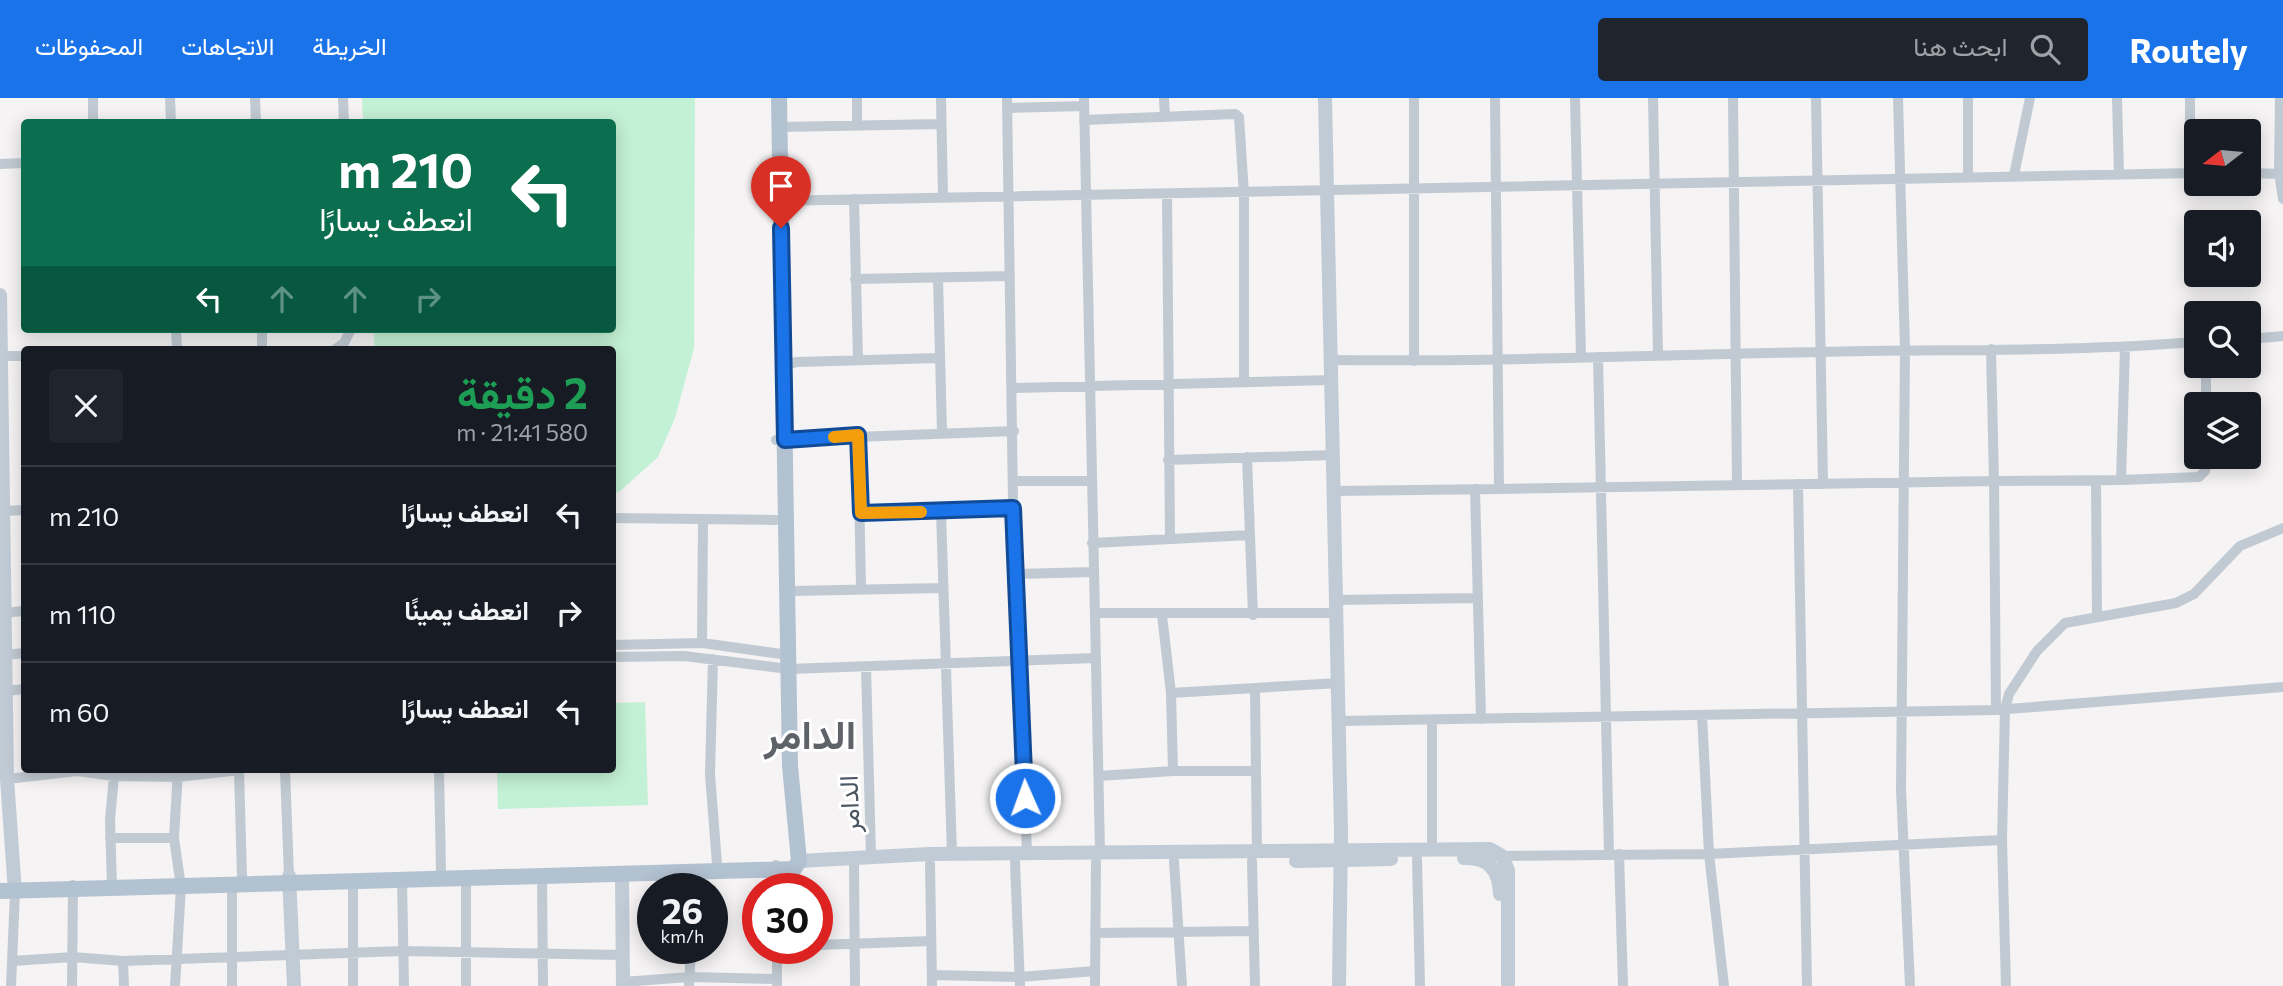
<!DOCTYPE html>
<html lang="ar">
<head>
<meta charset="utf-8">
<style>
  :root { --surface:#171b24; --page:#20242c; --text:#f1f3f6; --muted:#9ea1a6; --line:#363941; --accent:#1a73e8 }
  body { margin:0; font-family:Commissioner,Vazirmatn,sans-serif; background:var(--page); color:var(--text); direction:rtl; height:100vh; display:flex; flex-direction:column; font-size:26px; white-space:nowrap }
  * { box-sizing:border-box; margin:0 }
  p { font-size:23px; color:var(--muted) }
  .icon { flex:none; width:38px; height:38px; fill:none; stroke:currentColor; stroke-width:2; stroke-linecap:round; stroke-linejoin:round }
  .map { position:relative; flex:1; overflow:hidden; direction:ltr }
  .side { position:absolute; left:21px; top:248px; width:595px; height:427px; display:flex; flex-direction:column; background:var(--surface); border-radius:7px; box-shadow:0 4px 18px #0003; direction:rtl }
  .side>* { flex:none }
  .top-card { position:absolute; left:21px; top:21px; width:595px; height:214px; border-radius:7px; box-shadow:0 4px 18px #0003; direction:rtl; background:#0b6e4f; color:#fff; overflow:hidden }
  .needle { width:46px; rotate:254deg }
  .buttons { position:absolute; left:2184px; top:21px; display:grid; gap:14px }
  .buttons a { display:grid; place-items:center; width:77px; height:77px; border-radius:7px; background:var(--surface); box-shadow:0 4px 18px #0003; font-size:35px }
  .speed { position:absolute; left:637px; top:775px; display:flex; gap:14px; font-size:35px; font-weight:700; text-align:center }
  .speed>* { display:grid; place-content:center; width:91px; height:91px; border-radius:50%; background:var(--surface); box-shadow:0 4px 18px #0003; line-height:1 }
  .speed small { font-size:18px; font-weight:400 }
  .speed .limit { border:10px solid #d22; background:#fff; color:#111 }
  .pin { position:absolute; display:grid; place-items:center; width:60px; height:60px; color:#fff; margin:-72px -30px; border-radius:50% 50% 50% 0; rotate:-45deg; box-shadow:0 0 7px #0007 }
  .pin .icon { rotate:45deg }
  .me { position:absolute; width:77px; margin:-38px; rotate:358deg; stroke-linejoin:round; filter:drop-shadow(0 0 5px #0008) }
  .turn { display:flex; align-items:center; gap:24px; height:147px; padding:0 28px; font-size:32px }
  .turn .icon { width:91px; height:91px; stroke-width:2.5 }
  .turn b { display:block; font-size:49px; line-height:60px }
  .lanes { display:flex; align-items:center; height:66px; padding:0 28px; background:#0003; justify-content:center; gap:35px; direction:ltr }
  .lanes .off { opacity:.35 }
  .round { display:grid; place-items:center; flex:none; width:74px; height:74px; border-radius:7px; background:var(--page) }
  .summary { display:flex; align-items:center; justify-content:space-between; height:119px; padding:0 28px }
  h1 { font-size:42px; font-weight:700; line-height:52px; color:#1e9e55 }
  ul { padding:0; list-style:none }
  li { display:flex; align-items:center; gap:21px; height:98px; padding:0 28px; border-top:2px solid var(--line) }
  li div { flex:1 }
  li b { display:block; font-size:26px }
  li em { font-style:normal }
  header { display:flex; align-items:center; gap:42px; box-sizing:border-box; height:98px; padding:0 35px; background:var(--accent); color:#fff }
  header strong { font-size:33px }
  nav { display:flex; gap:38px; margin-inline-start:auto; font-size:24px }
  .search { width:490px; height:63px; background:var(--page); display:flex; align-items:center; gap:18px; box-sizing:border-box; padding:0 24px; border-radius:7px; color:var(--muted); font-size:26px }
  .map>svg:first-child { display:block }
</style>
</head>
<body>
<header>
<strong>Routely</strong>
<div class="search"><svg class="icon" aria-label="search" viewBox="0 0 24 24"><circle cx="10" cy="10" r="6"/><path d="M15 15l6 6"/></svg>ابحث هنا</div>
<nav><a>الخريطة</a><a>الاتجاهات</a><a>المحفوظات</a></nav>
</header>
<div class="map">
<svg width="2283" height="888" viewBox="0 0 2283 888">
  <rect width="100%" height="100%" fill="#f5f3f3"/>
  <path fill="#c3f1d5" d="M362 0H695L694 250 675 320 658 359 619 394 613 395 612 252H375L373 231H612V24H363Z
    M645 604 648 707 498 711 497 672H612L613 605Z"/>
  <g fill="none" stroke-linecap="round" stroke-linejoin="round">
    <path stroke="#c1cad2" stroke-width="10" d="M93 0V24
      M170 0 171 24
      M255 0 256 24
      M343 0 344 24
      M941 0 943 99
      M1007 0 1013 405 1027 755
      M1084 0 1100 754
      M1164 0 1165 19
      M1414 0V263
      M1495 0 1499 391 1994 383 1996 612
      M1575 0 1581 259
      M1653 0 1658 257
      M1733 0 1737 387
      M1816 0 1823 386
      M1898 0 1905 252 1901 691 1910 888
      M1968 0V79
      M2117 0 2119 76
      M2280 0 2279 75 2283 101
      M1007 10 1084 8
      M1084 22 1235 16 1239 19 1244 96V283
      M857 28V0
      M780 29 941 26
      M0 66 24 65
      M2190 75V0
      M2249 75 2283 76
      M2014 77 2030 0
      M1167 97 1170 441
      M854 101 858 262
      M772 103 2196 75
      M938 180 942 334
      M855 181 1010 178
      M176 231 177 252
      M262 231V252
      M2249 241 2283 238
      M1991 251 1994 383 2121 382 2125 250
      M334 252 344 245 351 231
      M0 258H24
      M1598 259 1609 756
      M1331 262C1494 264 1656 257 1819 254 1945 251 2071 254 2196 244
      M783 267 797 264 939 260
      M2206 268V306
      M1013 290 1331 282
      M858 337 861 491
      M776 342 1014 333
      M1247 359 1253 517
      M1168 362 1334 357
      M2096 382 2097 518
      M2121 382 2199 379 2205 373 2206 359
      M1013 383H1090
      M1798 386 1807 888
      M1475 391 1481 621
      M1334 393 1499 391
      M3 413 24 412
      M941 414 1013 410
      M861 415 941 414 952 756
      M612 420 776 422
      M1092 445 1250 437
      M1017 476 1094 474
      M787 497 792 493 942 490
      M1336 502 1478 500
      M1 515 24 513
      M1096 515H1337
      M1162 517 1171 595 1173 673
      M702 545 703 422
      M612 547 702 545 788 557
      M5 557 24 555
      M612 559 684 558 789 571 1096 560
      M713 561 710 676 717 766
      M866 569 871 758
      M1255 591 1257 754
      M6 593 24 591
      M1171 595 1339 585
      M1702 617 1709 756 1724 888
      M1339 623 1996 612 2283 589
      M239 672 242 779
      M285 672 289 778
      M439 672 441 773
      M1099 678 1173 673H1256
      M7 681 77 673 114 678 178 679 240 672
      M110 740H174
      M2002 742 2006 888
      M1432 752V622
      M1619 756 1623 888
      M1496 758 1709 756 2002 742 2005 611 2009 596 2037 553 2065 525 2176 505 2194 496 2240 448 2283 430
      M1417 761 1420 888
      M1174 763 1182 888
      M1252 763 1255 888
      M1015 764 1020 888
      M930 766 932 888
      M776 767V791
      M854 767 855 888
      M542 779 543 888
      M466 780V888
      M402 782 404 888
      M353 784V888
      M232 789V888
      M112 790 110 722 114 678
      M695 791 696 775
      M1095 835 1254 833
      M817 847 931 843
      M12 863 73 859 123 863 403 853 623 857
      M123 863 124 888
      M932 877 1020 879 1095 873
      M623 884 689 879 777 881
      M11 888 15 794
      M72 888 73 787
      M175 888 181 789 174 740 178 672
      M689 888 691 850
      M777 888V850
      M1095 888 1096 764"/>
    <path stroke="#c1cbd6" stroke-width="14" d="M1325 0 1341 733 1339 888
      M0 197 7 681 15 794
      M1464 760C1489 759 1499 772 1500 796
      M799 763 930 756 1490 751 1502 758 1508 772V888
      M1296 763 1391 761
      M622 777 623 888
      M289 778 294 888"/>
    <path stroke="#b3c2d1" stroke-width="16" d="M0 793 794 771 799 763 790 668 779 0"/>
  </g>
  <g fill="none" stroke-linecap="round" stroke-linejoin="round">
    <defs>
      <path id="route" d="M781 130 785 342 858 337 861 415 1013 410 1025 700"/>
    </defs>
    <use href="#route" stroke="#114b97" stroke-width="18"/>
    <use href="#route" stroke="#1a73e8" stroke-width="12"/>
    <path stroke="#f59e0b" stroke-width="12" d="M834 339 858 337 861 415 921 414"/>
  </g>
  <g text-anchor="middle" dominant-baseline="central" stroke-width="6" stroke-linejoin="round" paint-order="stroke">
    <g font-size="26" fill="#4a5661" stroke="#fff">
      <text transform="translate(848 706) rotate(-92)">الدامر</text>
    </g>
    <g font-size="40" font-weight="bold" fill="#5f6368" stroke="#fff">
      <text x="810" y="634">الدامر</text>
    </g>
  </g>
</svg>
<div class="buttons">
<a><svg class="needle" viewBox="-14 -14 28 28"><path d="M0-13l5 13h-10z" fill="#e53935"/><path d="M0 13l5-13h-10z" fill="#9ea1a6"/></svg></a>
<a><svg class="icon" aria-label="sound" viewBox="0 0 24 24"><path d="M4 9h4l5-4v14l-5-4H4zM17 9q2 3 0 6"/></svg></a>
<a><svg class="icon" aria-label="search" viewBox="0 0 24 24"><circle cx="10" cy="10" r="6"/><path d="M15 15l6 6"/></svg></a>
<a><svg class="icon" aria-label="layers" viewBox="0 0 24 24"><path d="M12 4l9 5-9 5-9-5zM3 14l9 5 9-5"/></svg></a>
</div>
<div class="speed"><div>26<small>km/h</small></div><div class="limit">30</div></div>
<div class="pin" style="left:781px;top:130px;background:#d93025"><svg class="icon" aria-label="arrive" viewBox="0 0 24 24"><path d="M6 21V4h12l-3 4 3 4H6"/></svg></div>
<svg class="me" style="left:1025px;top:700px" viewBox="-20 -20 40 40"><circle r="17" fill="#1a73e8" stroke="#fff" stroke-width="3"/><path d="M0-11L8 9 0 5-8 9z" fill="#fff"/></svg>
<div class="top-card">
<div class="turn"><svg class="icon" aria-label="left" viewBox="0 0 24 24"><path d="M17 20v-9H6M10 6l-5 5 5 5"/></svg><div><b>210 m</b>انعطف يسارًا</div></div>
<div class="lanes"><svg class="icon" aria-label="left" viewBox="0 0 24 24"><path d="M17 20v-9H6M10 6l-5 5 5 5"/></svg><svg class="icon off" aria-label="ahead" viewBox="0 0 24 24"><path d="M12 20V5M6 11l6-6 6 6"/></svg><svg class="icon off" aria-label="ahead" viewBox="0 0 24 24"><path d="M12 20V5M6 11l6-6 6 6"/></svg><svg class="icon off" aria-label="right" viewBox="0 0 24 24"><path d="M7 20v-9h11M14 6l5 5-5 5"/></svg></div>
</div>
<section class="side">
<div class="summary"><div><h1>2 دقيقة</h1><p>580 m · 21:41</p></div><a class="round"><svg class="icon" aria-label="close" viewBox="0 0 24 24"><path d="M6 6l12 12M18 6L6 18"/></svg></a></div>
<ul>
<li><svg class="icon" aria-label="left" viewBox="0 0 24 24"><path d="M17 20v-9H6M10 6l-5 5 5 5"/></svg><div><b>انعطف يسارًا</b></div><em>210 m</em></li>
<li><svg class="icon" aria-label="right" viewBox="0 0 24 24"><path d="M7 20v-9h11M14 6l5 5-5 5"/></svg><div><b>انعطف يمينًا</b></div><em>110 m</em></li>
<li><svg class="icon" aria-label="left" viewBox="0 0 24 24"><path d="M17 20v-9H6M10 6l-5 5 5 5"/></svg><div><b>انعطف يسارًا</b></div><em>60 m</em></li>
</ul>
</section>
</div>
</body>
</html>
